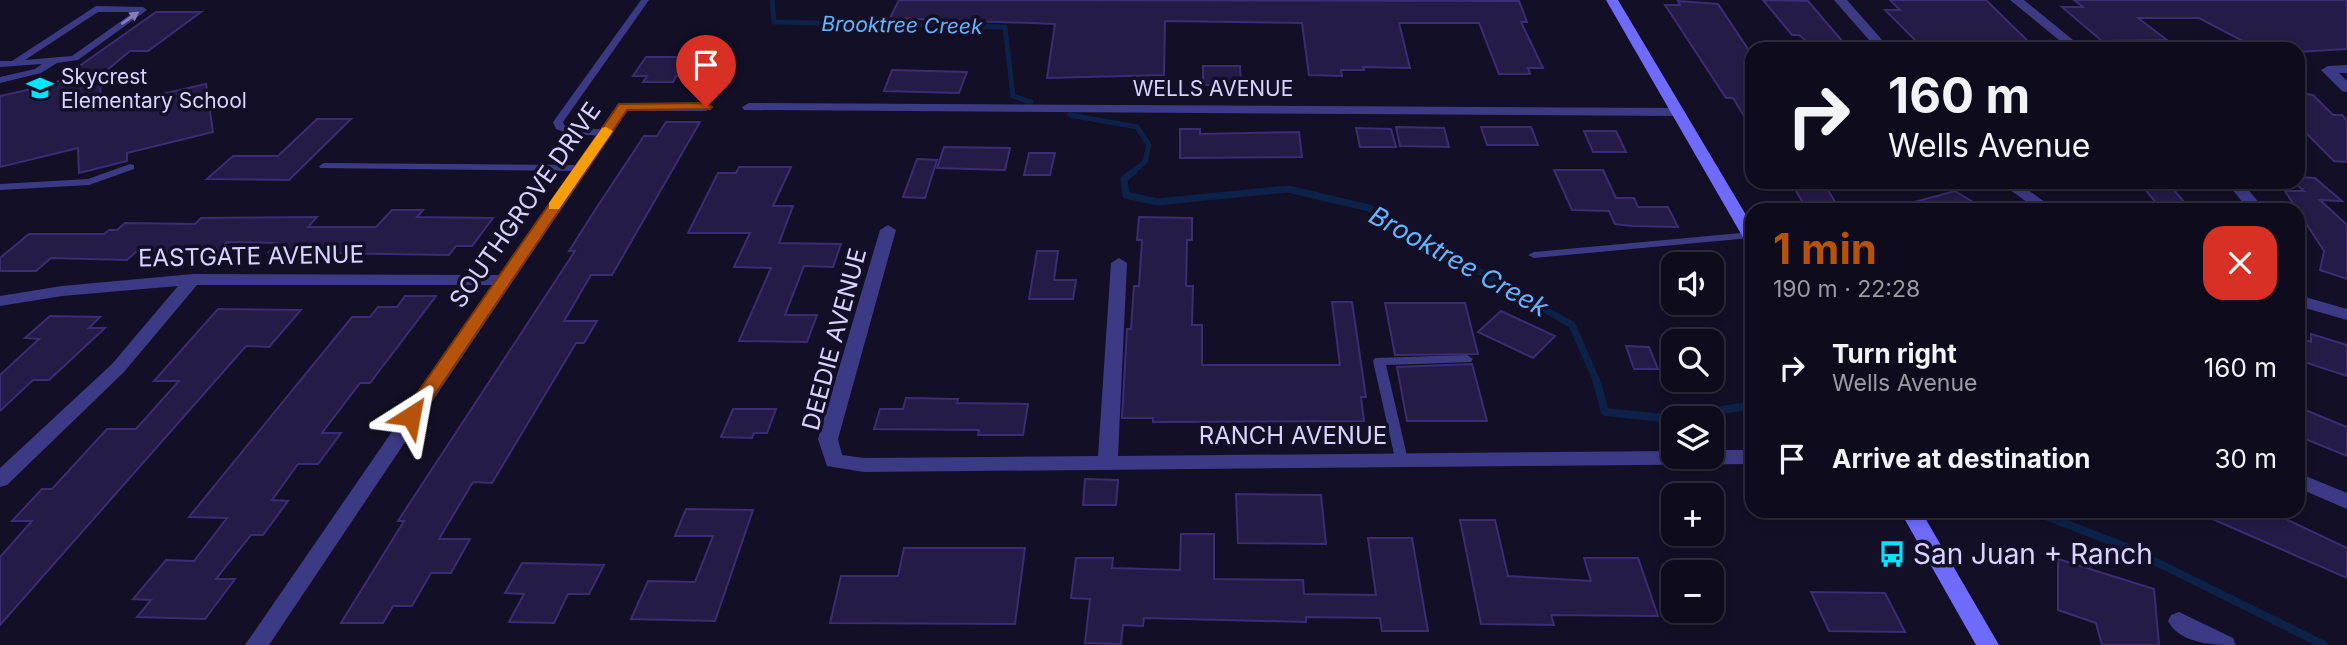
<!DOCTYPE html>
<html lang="en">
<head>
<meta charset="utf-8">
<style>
  :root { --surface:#0e0b1c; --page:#171425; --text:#f1f3f6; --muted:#9b9ba3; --line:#2e2b3b; --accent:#b45309 }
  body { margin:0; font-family:Inter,sans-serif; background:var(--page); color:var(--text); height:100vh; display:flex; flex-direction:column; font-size:26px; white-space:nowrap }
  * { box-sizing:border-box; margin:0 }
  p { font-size:23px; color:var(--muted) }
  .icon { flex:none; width:38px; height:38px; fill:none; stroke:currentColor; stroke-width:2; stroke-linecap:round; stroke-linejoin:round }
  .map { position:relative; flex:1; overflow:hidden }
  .details { position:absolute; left:1745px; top:203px; width:560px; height:315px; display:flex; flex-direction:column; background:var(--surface); border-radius:21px; box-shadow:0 4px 10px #0003,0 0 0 2px var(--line) }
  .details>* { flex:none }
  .hud { position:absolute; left:1745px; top:42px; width:560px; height:147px; border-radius:21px; box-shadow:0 4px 10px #0003,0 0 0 2px var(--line); background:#0e0b1c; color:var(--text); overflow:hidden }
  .buttons { position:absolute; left:1661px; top:252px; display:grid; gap:14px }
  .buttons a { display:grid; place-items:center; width:63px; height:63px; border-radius:14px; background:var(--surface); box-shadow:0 4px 10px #0003,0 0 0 2px var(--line); font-size:35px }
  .pin { position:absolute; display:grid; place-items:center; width:60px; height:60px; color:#fff; margin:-72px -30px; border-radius:50% 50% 50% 0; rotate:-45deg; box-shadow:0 0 7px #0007 }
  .pin .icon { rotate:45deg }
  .me { position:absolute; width:77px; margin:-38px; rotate:34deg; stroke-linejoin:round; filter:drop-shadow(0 0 5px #0008) }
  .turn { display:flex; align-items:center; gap:24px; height:147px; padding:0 28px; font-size:32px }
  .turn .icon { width:91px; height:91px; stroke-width:2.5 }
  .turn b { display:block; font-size:49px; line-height:60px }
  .round { display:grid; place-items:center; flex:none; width:74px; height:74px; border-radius:21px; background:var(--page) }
  .head { display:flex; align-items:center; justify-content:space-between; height:119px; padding:0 28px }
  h1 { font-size:42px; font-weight:700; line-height:52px; color:var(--accent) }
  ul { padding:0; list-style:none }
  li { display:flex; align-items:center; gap:21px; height:91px; padding:0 28px }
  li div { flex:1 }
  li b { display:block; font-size:26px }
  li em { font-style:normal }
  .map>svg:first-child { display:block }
</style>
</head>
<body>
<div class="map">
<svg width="2347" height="645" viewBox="0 0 2347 645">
  <rect width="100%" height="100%" fill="#130f26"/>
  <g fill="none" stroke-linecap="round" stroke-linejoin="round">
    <path stroke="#0c2248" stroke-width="5" d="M772 0 774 22 1005 27 1013 96 1031 102
      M1070 115 1137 127 1149 145 1145 162 1132 172"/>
    <path stroke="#0c2248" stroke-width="7" d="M1134 171 1124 179 1126 195 1157 202 1288 189 1369 208 1572 325 1598 384"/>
    <path stroke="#0c2248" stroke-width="8" d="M1597 383 1605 412 1673 419
      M1675 418 1752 405
      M2033 511 2126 547 2324 645"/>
  </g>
  <path fill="#241b47" stroke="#3b2d73" stroke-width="2" d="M899 0 1519 1 1527 22H1521L1543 68H1528L1530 74H1499L1479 23H1399L1410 68 1363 67 1364 70H1341L1342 76 1309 75 1302 23 1165 21 1164 75 1047 78 1055 24 890 18Z
    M1763 0 1808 1 1849 49H1816L1799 35H1792Z
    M1890 0H1986L2036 49H1924L1885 10H1900Z
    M2074 0H2347V49L2298 52V49H2258L2199 18H2138L2167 40 2102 41 2062 7H2083Z
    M1678 1 1718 4 1752 55V129L1733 98H1726L1665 5H1680Z
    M156 12H201L148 51H130L100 76 101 108 206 84 213 132 127 153V161L79 173 78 148 0 167V96L54 84Z
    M646 57H729L718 76H676L673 82H643L647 76H633Z
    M1203 66H1240L1241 85H1203Z
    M892 70 967 72 959 93 884 91Z
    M2298 93 2313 95 2333 115H2342L2347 121V162L2334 161 2298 125Z
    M317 119H351L289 180 207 179 233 156H278Z
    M666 122H700L612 275H591L564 321H597L584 343H576L492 483 473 482 439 539H470L451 573H431L412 606H393L383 623H341L404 521H398L575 251H569L597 207 644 136H657Z
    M1396 127 1444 128 1449 147 1400 146Z
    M1481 127H1531L1538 145H1487Z
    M1356 128 1391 129 1396 147H1360Z
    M1180 129H1200V134L1299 132 1302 157 1180 158Z
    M1584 131H1616L1626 152H1593Z
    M944 147 1010 148 1005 170 937 168Z
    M1029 153H1055L1050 175H1024Z
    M917 159 937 160 925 198 903 197Z
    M739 167H791L773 206H793L779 243 841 244 833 267 804 266 785 315H817L807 342 739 341 771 268 734 267 750 233H688L718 173H736Z
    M1554 170H1603L1616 198H1634L1638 207H1668L1678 227 1632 226 1615 224 1609 211 1572 210Z
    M2298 177 2315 178 2342 201 2320 200 2347 225V279L2320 270 2324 251 2285 191H2304L2294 182H2298Z
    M1791 182H1823L1840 210H1807Z
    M2139 182H2167L2191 210H2162Z
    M1955 191 1986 210H1908L1907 204Z
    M392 210H423L417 217 493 218 472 246H456L449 255 269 252 277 243 227 242 217 253 137 251 127 260 51 258 36 271H0V258L29 234H104L109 230H117L125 223 195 224 201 218 317 217 308 227H376Z
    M1139 217 1192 218V240H1187L1186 286H1193L1192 325H1202V365H1340L1332 302H1352L1366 397H1361L1364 421 1153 422V418H1122L1127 329H1131L1134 286H1139L1142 240H1137Z
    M1037 251H1058L1054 280H1076L1073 299H1029Z
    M405 296H436L370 383H360L322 433H341L318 464H298L272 500 288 501 263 535H251L216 579H235L205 619 137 617 151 600 133 599 166 560 194 561 227 518 189 517 352 317H370L378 307H397Z
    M1385 303H1465L1478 354 1395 355Z
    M218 309 301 310 269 347 246 346 0 625V557L32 521H12L42 489H52L107 429H136L179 381H154Z
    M1501 311 1555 336 1533 358 1478 332Z
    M50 316 100 317 89 328H105L49 380H33L0 411V375L39 339 25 338Z
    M2311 334 2347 345V376L2298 360V338L2311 342Z
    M1626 346 1649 347 1658 369H1634Z
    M1472 364 1487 421H1407L1397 367Z
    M906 398 958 399 957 403 1028 404 1023 435H978L979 430 874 429 880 409H903Z
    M2298 407 2347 427V456L2298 436Z
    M733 409H776L767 433H754L752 438 721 437Z
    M1085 479 1118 480 1116 505H1083Z
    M1236 494 1321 495 1326 544 1238 543Z
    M686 509 753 510 715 621 631 619 648 581 695 582 713 536H675Z
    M2194 511H2269L2347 548V578Z
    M1460 520H1495L1508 576 1591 581 1584 558H1638L1658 616 1551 615 1554 625 1481 624Z
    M1181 534H1214V579L1303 580 1304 594 1376 595 1368 538H1412L1428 631H1382L1380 618 1306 617V622L1144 618 1143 626 1123 625 1121 644 1085 643 1090 599 1071 598 1076 558H1113L1112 568 1180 570Z
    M904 548H1025L1015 624 830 623 841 576H898Z
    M2058 559 2154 589 2159 645H2102L2096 623 2058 610Z
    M522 563 604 565 589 594H568L554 623 509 622 524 594 505 593Z
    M1811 592 1885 593 1905 632 1829 631Z"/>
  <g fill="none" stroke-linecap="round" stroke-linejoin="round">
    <path fill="#3d3a85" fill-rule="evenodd" d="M641 0H649L563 122 564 125C578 132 597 125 610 133L605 136 569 134 556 129 553 122Z
      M96 6 143 7 147 10 78 60 57 63 41 73 0 83V77L35 69 42 64 0 67V61H12ZM98 12H134L72 56 25 60Z
      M324 163 581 165 586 168 581 171 320 168 319 166Z
      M130 164 134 165V169L89 185 0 190V184L88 179Z
      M1752 232V238H1750L1534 258 1528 255 1534 252Z
      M1467 355 1473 359 1471 362 1386 365 1408 460 1406 463H1396L1373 361 1375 358Z"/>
    <path fill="#3d3a85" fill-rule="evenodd" d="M1834 0H1847L1890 49H1877Z
      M2010 0H2024L2084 49H2070Z
      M2347 65V73H2339L2347 81V92L2342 91 2321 70 2328 66Z
      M623 103H706L713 107 706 111H627L269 645H245L493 285H197L124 372 7 485 0 487V468L112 364 178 286 62 296 0 306V296L62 286 193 274 500 275 618 104Z
      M749 103 1677 108 1684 112 1677 116 744 110 742 107Z
      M1999 182H2017L2056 210H2038Z
      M2226 182H2242L2265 210H2249Z
      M888 225 896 230 838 439 842 455 864 458 1098 456 1111 263 1119 258 1127 263 1118 456 1673 451V457H1712V450H1752V464L864 472 827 466 818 439 880 230Z
      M2298 295 2347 309V320L2298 306Z
      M2298 473 2347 493V509L2298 488Z
      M2179 612 2233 638 2236 645C2214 645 2180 644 2168 621L2171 615Z"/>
    <path fill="#6f6bff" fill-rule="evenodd" d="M1606 0H1618L1752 225V244L1744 239Z
      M1900 511H1921L1999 645H1976Z"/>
  </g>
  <defs><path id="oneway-solid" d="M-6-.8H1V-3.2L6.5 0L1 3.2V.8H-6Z" transform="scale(1.75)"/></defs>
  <use fill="#837fbc" href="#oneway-solid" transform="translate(130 18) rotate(-35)"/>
  <path fill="#b45309" stroke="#753606" stroke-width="2" d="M706 103 712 107 710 109 627 110 417 421H404L402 416 404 412 619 104Z"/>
  <path fill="#f59e0b" d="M606 127 613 131 559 209H549V203L602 128Z"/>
  <defs>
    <symbol id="school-bare" viewBox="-9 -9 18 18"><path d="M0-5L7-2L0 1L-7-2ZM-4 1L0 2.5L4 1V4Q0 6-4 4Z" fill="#00e5ff" stroke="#130f26" stroke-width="2.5" paint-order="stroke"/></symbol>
    <symbol id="bus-bare" viewBox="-9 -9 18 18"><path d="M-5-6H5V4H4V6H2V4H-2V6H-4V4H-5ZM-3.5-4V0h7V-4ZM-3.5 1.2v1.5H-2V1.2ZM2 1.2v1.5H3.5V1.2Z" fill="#00e5ff" stroke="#130f26" stroke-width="2.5" paint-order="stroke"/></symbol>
  </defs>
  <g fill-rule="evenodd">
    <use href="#school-bare" x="21" y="69" width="38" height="38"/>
    <use href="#bus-bare" x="1873" y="535" width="38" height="38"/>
  </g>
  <g text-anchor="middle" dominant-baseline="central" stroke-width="7" stroke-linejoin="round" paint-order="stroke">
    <g font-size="21" font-style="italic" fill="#62b6ff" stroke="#130f26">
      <text transform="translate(902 25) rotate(1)">Brooktree Creek</text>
    </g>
    <g font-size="21" fill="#d9d4ff" stroke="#130f26" text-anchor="start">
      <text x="61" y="76">Skycrest<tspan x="61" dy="24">Elementary School</tspan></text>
    </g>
    <g font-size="21" fill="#d9d4ff" stroke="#130f26">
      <text x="1213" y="88">WELLS AVENUE</text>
    </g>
    <g font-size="24" fill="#d9d4ff" stroke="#130f26">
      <text transform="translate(525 205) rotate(-55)">SOUTHGROVE DRIVE</text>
      <text transform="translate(251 256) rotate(-1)">EASTGATE AVENUE</text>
      <text transform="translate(834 339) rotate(-75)">DEEDIE AVENUE</text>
      <text x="1293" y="435">RANCH AVENUE</text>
    </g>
    <g font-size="26" font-style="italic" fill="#62b6ff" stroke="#130f26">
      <text transform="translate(1459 261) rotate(29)">Brooktree Creek</text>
    </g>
    <g font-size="28" fill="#d9d4ff" stroke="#130f26" text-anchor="start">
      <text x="1913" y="554">San Juan + Ranch</text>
    </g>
  </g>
</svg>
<div class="buttons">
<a><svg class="icon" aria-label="sound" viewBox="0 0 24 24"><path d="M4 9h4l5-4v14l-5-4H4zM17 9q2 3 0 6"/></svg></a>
<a><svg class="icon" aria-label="search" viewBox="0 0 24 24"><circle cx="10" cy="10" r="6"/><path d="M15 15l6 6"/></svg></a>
<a><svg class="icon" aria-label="layers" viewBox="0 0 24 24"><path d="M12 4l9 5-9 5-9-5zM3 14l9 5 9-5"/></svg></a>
<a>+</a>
<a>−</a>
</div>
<div class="pin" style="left:706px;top:107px;background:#d93025"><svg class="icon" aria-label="arrive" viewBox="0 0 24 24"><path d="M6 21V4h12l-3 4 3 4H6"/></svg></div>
<svg class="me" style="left:411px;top:416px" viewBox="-20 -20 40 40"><path d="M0-17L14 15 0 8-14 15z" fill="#b45309" stroke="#fff" stroke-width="4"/></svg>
<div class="hud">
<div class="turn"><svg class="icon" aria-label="right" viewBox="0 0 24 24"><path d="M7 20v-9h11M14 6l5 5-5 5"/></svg><div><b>160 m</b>Wells Avenue</div></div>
</div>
<section class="details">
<div class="head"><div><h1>1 min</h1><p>190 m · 22:28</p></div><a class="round" style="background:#d93025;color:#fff"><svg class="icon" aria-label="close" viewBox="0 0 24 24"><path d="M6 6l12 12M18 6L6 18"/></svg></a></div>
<ul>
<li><svg class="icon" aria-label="right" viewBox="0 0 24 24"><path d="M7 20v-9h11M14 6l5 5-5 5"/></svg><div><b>Turn right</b><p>Wells Avenue</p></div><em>160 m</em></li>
<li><svg class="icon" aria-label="arrive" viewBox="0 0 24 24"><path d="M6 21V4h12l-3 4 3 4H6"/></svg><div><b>Arrive at destination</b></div><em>30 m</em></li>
</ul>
</section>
</div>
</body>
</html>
